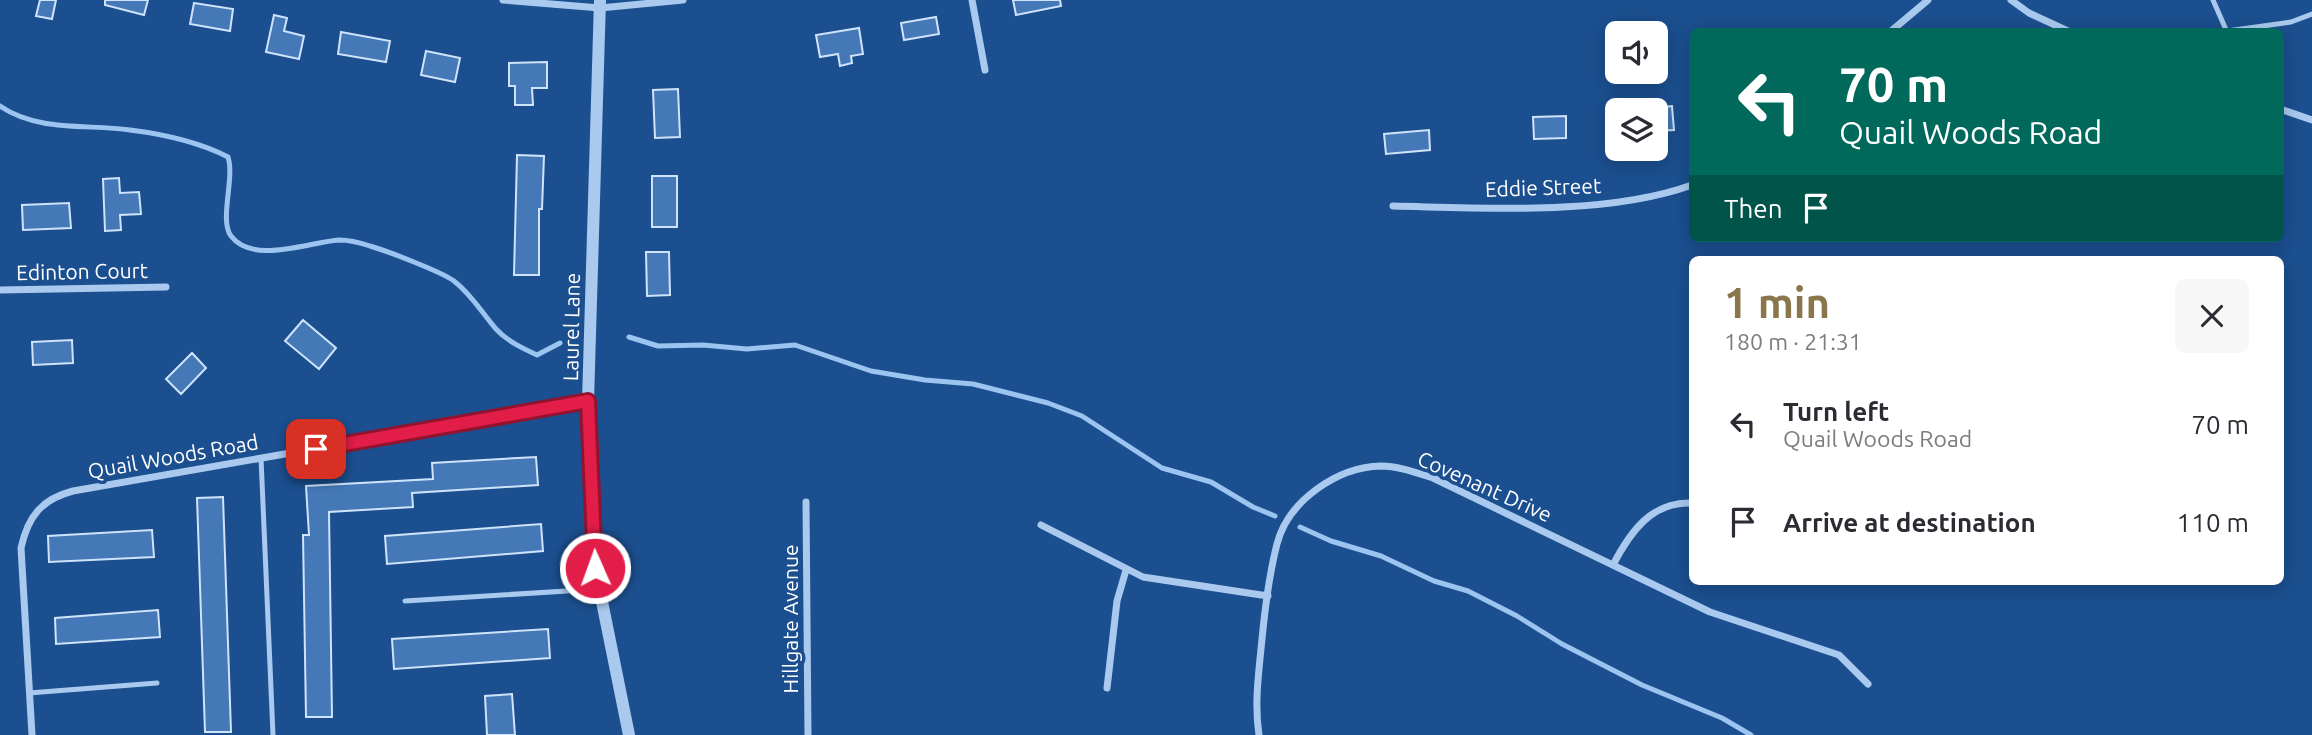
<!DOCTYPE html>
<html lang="en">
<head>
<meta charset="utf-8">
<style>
  :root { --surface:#fff; --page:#f7f7f7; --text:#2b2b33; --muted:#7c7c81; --accent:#8a764a }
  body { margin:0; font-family:Ubuntu,sans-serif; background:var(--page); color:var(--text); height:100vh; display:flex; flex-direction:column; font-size:26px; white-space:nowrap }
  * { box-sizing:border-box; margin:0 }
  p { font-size:23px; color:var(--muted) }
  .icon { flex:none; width:38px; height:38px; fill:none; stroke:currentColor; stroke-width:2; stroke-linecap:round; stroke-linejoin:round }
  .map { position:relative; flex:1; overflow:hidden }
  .side { position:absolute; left:1689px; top:256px; width:595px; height:329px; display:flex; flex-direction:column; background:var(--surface); border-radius:10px; box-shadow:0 4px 18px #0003 }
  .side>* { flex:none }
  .guide { position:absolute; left:1689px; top:28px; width:595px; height:214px; border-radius:10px; box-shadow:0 4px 18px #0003; background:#00695c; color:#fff; overflow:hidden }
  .controls { position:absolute; left:1605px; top:21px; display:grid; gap:14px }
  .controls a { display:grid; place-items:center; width:63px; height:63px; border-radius:10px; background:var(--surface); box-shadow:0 4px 18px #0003; font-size:35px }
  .pin { position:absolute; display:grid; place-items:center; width:60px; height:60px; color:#fff; margin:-30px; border-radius:14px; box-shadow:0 4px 10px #0006 }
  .me { position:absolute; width:77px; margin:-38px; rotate:358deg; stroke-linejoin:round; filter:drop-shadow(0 0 5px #0008) }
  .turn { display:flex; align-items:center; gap:24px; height:147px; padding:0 35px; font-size:32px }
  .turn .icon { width:91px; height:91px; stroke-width:2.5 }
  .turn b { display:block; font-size:49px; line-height:60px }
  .then { display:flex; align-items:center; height:66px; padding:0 35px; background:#0003; gap:14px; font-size:26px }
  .round { display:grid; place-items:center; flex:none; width:74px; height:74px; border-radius:10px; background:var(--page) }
  .summary { display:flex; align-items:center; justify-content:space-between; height:119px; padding:0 35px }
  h1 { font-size:42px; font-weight:600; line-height:52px; color:var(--accent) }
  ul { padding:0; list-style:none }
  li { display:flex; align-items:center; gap:21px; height:98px; padding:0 35px }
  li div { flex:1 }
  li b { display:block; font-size:26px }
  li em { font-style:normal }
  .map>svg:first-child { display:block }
</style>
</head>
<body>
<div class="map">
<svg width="2312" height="735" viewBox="0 0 2312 735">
  <rect width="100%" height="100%" fill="#1b4f8f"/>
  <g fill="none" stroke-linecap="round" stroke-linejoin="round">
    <path stroke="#9cc4f0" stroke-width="5" d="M0 106C38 132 87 124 130 130 162 134 199 142 228 157 235 178 219 220 231 236 253 265 309 242 339 240 348 240 361 243 370 246 387 251 442 272 454 281 472 295 482 313 496 329 507 341 522 348 537 355L560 343
      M629 337 658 346 703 345 747 349 795 345 871 371 925 380 973 384 1048 403 1082 416 1162 468 1211 482 1253 507 1275 516
      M1300 527 1331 541 1381 556 1434 581 1468 591 1517 616 1562 644 1642 685 1722 718 1751 735"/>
  </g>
  <path fill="#4478b7" stroke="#cfe3fa" stroke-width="2" d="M40 0H56L52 19 36 16Z
    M105 0H148L144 15 105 5Z
    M1013 0H1060L1061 6 1016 15Z
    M194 3 233 9 230 31 190 24Z
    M274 15 287 18 284 31 304 36 299 59 266 52Z
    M936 17 939 34 904 40 901 23Z
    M859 28 863 54 851 56 852 63 840 66 838 54 820 57 816 35Z
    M341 32 390 41 386 62 338 54Z
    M426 51 460 58 455 82 421 75Z
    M547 62V88H532L533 105H515V86H509V63Z
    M678 89 680 137 655 138 653 90Z
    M1672 106 1674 130 1656 131V108Z
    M1566 116V138L1534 139 1533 117Z
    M1429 130 1430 150 1386 154 1384 134Z
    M517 155 544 156 542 209H539V275H514Z
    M652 176H677V227H652Z
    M119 178 120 193 139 192 141 214 120 215 121 230 105 231 103 179Z
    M69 203 71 228 23 230 22 205Z
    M646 252H669L670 295 647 296Z
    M303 320 336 348 319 369 285 341Z
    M72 340 73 363 33 365 32 342Z
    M192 353 206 368 181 394 166 379Z
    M536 457 538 485 412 493 413 507 329 512 332 717H306L303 535H309L306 486 433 479 432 463Z
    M223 497 231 732H205L197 498Z
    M541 524 543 551 387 564 385 536Z
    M152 530 154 557 49 562 48 536Z
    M158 610 160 637 56 644 55 618Z
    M548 629 550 658 394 669 392 639Z
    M512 694 515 735H487L485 696Z"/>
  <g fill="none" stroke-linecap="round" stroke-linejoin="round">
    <path stroke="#a9c9ee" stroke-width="5" d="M2213 0 2227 32
      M2227 31 2291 22 2312 14
      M261 458 273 735
      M405 601 599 589
      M29 693 157 683"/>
    <path stroke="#a9c9ee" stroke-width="7" d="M503 0 600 8 683 0
      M972 0 985 70
      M2011 0 2029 13 2070 32
      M1890 32 1928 0
      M2280 109 2312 120
      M1393 206C1484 208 1606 216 1692 185
      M0 290 166 287
      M806 502 808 735
      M1041 525 1143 577 1268 596
      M1613 565C1630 532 1652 501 1692 503
      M1107 688 1117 601 1126 570
      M32 735 21 548C28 516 42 499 73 491L588 401
      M1259 735C1254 703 1259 671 1262 639 1265 608 1269 575 1277 544 1288 501 1337 467 1381 466 1399 466 1417 473 1433 478L1710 612 1839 655 1868 684"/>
    <path stroke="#a9c9ee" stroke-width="12" d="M600 0 588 401 595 567 629 735"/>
  </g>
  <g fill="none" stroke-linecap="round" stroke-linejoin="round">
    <defs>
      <path id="route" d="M316 449 588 401 595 568"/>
    </defs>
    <use href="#route" stroke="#92132f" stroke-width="18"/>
    <use href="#route" stroke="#e11d48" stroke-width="12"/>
  </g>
  <g text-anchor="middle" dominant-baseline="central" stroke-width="7" stroke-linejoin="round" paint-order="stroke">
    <g font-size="21" fill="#fff" stroke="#1b4f8f">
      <text transform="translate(1543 187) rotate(-2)">Eddie Street</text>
      <text transform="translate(82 271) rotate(-1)">Edinton Court</text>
      <text transform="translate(571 327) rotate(-89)">Laurel Lane</text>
      <text transform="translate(173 456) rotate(-10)">Quail Woods Road</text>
      <text transform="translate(1485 486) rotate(24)">Covenant Drive</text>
      <text transform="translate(790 619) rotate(-90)">Hillgate Avenue</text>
    </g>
  </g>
</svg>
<div class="controls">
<a><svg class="icon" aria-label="sound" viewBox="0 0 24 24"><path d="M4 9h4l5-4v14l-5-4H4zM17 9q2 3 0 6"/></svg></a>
<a><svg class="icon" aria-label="layers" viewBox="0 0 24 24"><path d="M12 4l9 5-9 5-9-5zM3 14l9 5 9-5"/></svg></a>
</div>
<div class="pin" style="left:316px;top:449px;background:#d93025"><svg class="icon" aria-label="arrive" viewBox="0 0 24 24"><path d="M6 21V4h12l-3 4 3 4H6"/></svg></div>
<svg class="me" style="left:595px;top:568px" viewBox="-20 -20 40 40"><circle r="17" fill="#e11d48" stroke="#fff" stroke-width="3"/><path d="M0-11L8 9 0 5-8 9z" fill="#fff"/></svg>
<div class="guide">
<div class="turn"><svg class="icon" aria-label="left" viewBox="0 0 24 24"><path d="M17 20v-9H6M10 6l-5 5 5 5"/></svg><div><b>70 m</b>Quail Woods Road</div></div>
<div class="then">Then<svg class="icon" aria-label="arrive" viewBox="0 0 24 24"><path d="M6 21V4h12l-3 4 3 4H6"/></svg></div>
</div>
<section class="side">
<div class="summary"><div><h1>1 min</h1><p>180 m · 21:31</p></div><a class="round"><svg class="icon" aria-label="close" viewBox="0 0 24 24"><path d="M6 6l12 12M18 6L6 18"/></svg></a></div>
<ul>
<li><svg class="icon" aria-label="left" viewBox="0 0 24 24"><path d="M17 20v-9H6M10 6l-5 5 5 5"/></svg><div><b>Turn left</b><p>Quail Woods Road</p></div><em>70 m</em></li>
<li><svg class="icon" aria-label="arrive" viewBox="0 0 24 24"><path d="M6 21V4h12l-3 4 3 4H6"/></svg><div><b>Arrive at destination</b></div><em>110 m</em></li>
</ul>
</section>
</div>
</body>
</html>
